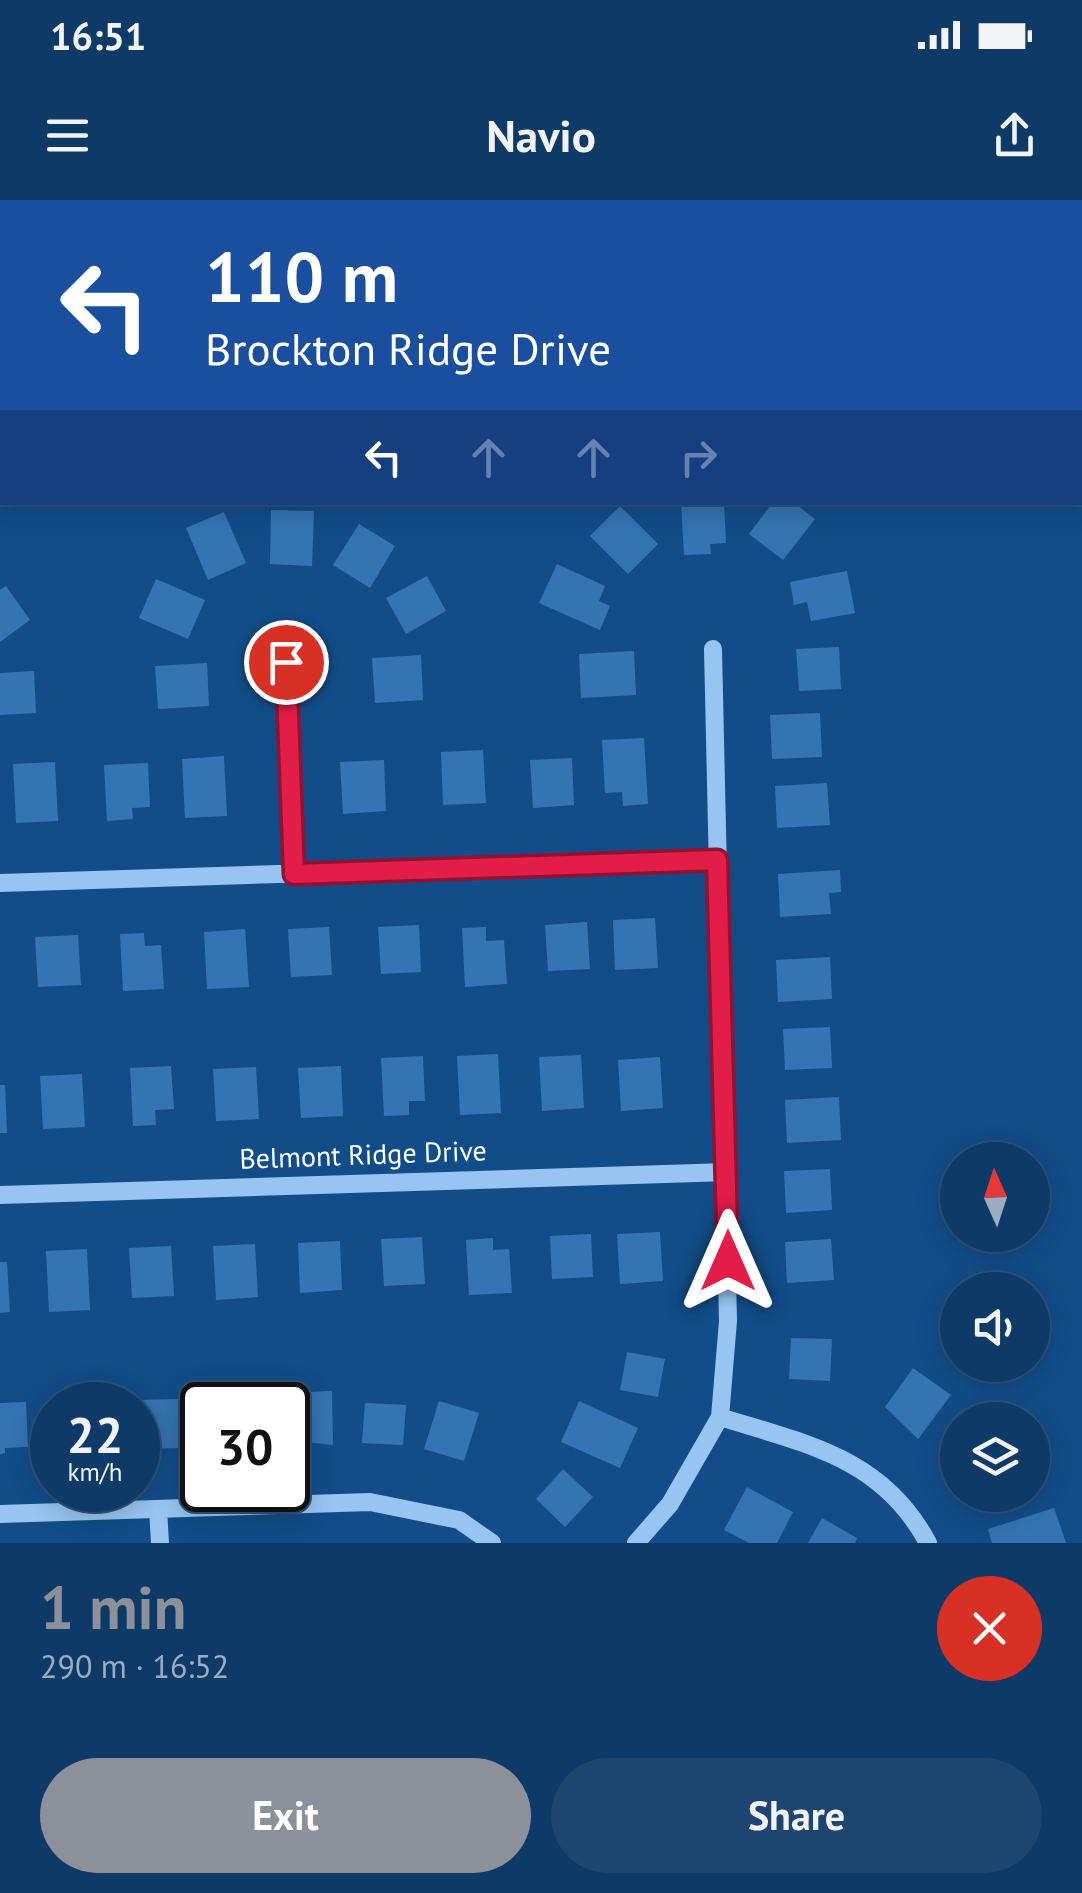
<!DOCTYPE html>
<html lang="en">
<head>
<meta charset="utf-8">
<style>
  :root { --surface:#0e3a67; --page:#1c4570; --text:#f1f3f6; --muted:#9badc0; --line:#2e547b; --accent:#8c9099 }
  body { margin:0; font-family:"PT Sans",sans-serif; background:var(--page); color:var(--text); height:100vh; display:flex; flex-direction:column; font-size:38px; white-space:nowrap }
  * { box-sizing:border-box; margin:0 }
  p { font-size:32px; color:var(--muted) }
  .icon { flex:none; width:55px; height:55px; fill:none; stroke:currentColor; stroke-width:2; stroke-linecap:round; stroke-linejoin:round }
  .map { position:relative; height:1343px; overflow:hidden }
  .side { display:flex; flex-direction:column; background:var(--surface); flex:1 }
  .side>* { flex:none }
  .top-card { position:absolute; left:0px; top:0px; width:1082px; height:305px; box-shadow:0 5px 25px #0003,0 0 0 2px var(--line); background:#1a4fa0; color:#fff; overflow:hidden }
  .needle { width:65px; rotate:357deg }
  .buttons { position:absolute; left:940px; top:942px; display:grid; gap:20px }
  .buttons a { display:grid; place-items:center; width:110px; height:110px; border-radius:50%; background:var(--surface); box-shadow:0 5px 25px #0003,0 0 0 2px var(--line); font-size:50px }
  .speed { position:absolute; left:30px; top:1182px; display:flex; gap:20px; font-size:50px; font-weight:700; text-align:center }
  .speed>* { display:grid; place-content:center; width:130px; height:130px; border-radius:50%; background:var(--surface); box-shadow:0 5px 25px #0003,0 0 0 2px var(--line); line-height:1 }
  .speed small { font-size:25px; font-weight:400 }
  .speed .limit { border:5px solid #111; border-radius:15px; background:#fff; color:#111 }
  .pin { position:absolute; display:grid; place-items:center; width:85px; height:85px; color:#fff; margin:-42px; border:5px solid #fff; border-radius:50%; box-shadow:0 2px 10px #0007 }
  .me { position:absolute; width:110px; margin:-55px; rotate:0deg; stroke-linejoin:round; filter:drop-shadow(0 0 8px #0008) }
  .turn { display:flex; align-items:center; gap:35px; height:210px; padding:0 40px; font-size:45px }
  .turn .icon { width:130px; height:130px; stroke-width:2.5 }
  .turn b { display:block; font-size:70px; line-height:85px }
  .lanes { display:flex; align-items:center; height:95px; padding:0 40px; background:#0003; justify-content:center; gap:50px; direction:ltr }
  .lanes .off { opacity:.35 }
  .round { display:grid; place-items:center; flex:none; width:105px; height:105px; border-radius:52px; background:var(--page) }
  .summary { display:flex; align-items:center; justify-content:space-between; height:170px; padding:0 40px }
  h1 { font-size:60px; font-weight:700; line-height:75px; color:var(--accent) }
  .action { display:flex; gap:20px; margin-top:auto; padding:20px 40px }
  .action a { flex:1; height:115px; border-radius:60px; background:var(--accent); color:#fff; font-size:40px; font-weight:700; line-height:115px; text-align:center }
  .action a+a { background:var(--page); color:var(--text) }
  .status { display:flex; justify-content:space-between; align-items:center; height:70px; padding:0 50px; background:var(--surface); direction:ltr }
  .status svg { height:28px; fill:currentColor }
  header { display:flex; justify-content:space-between; align-items:center; height:130px; padding:0 40px; background:var(--surface); font-size:45px; font-weight:700 }
  .map>svg:first-child { display:block }
</style>
</head>
<body>
<div class="status"><b>16:51</b><svg viewBox="0 0 49 12"><path d="M0 12V9h3v3zM5 12V6h3v6zM10 12V3h3v9zM15 12V0h3v12zM26 1h20v11H26zM47 4h2v5h-2z"/></svg></div>
<header><svg class="icon" aria-label="menu" viewBox="0 0 24 24"><path d="M4 6h16M4 12h16M4 18h16"/></svg>Navio<svg class="icon" aria-label="share" viewBox="0 0 24 24"><path d="M12 15V3M7 8l5-5 5 5M5 13v7h14v-7"/></svg></header>
<div class="map">
<svg width="1082" height="1343" viewBox="0 0 1082 1343">
  <rect width="100%" height="100%" fill="#124d89"/>
  <path fill="#3574b2" d="M681 302H724L726 343 710 344 711 354 684 355Z
    M773 302H793L815 319 783 360 749 334Z
    M620 306 658 344 628 374 590 336Z
    M271 310 314 311 312 366 270 364Z
    M224 312 246 363 208 380 186 328Z
    M359 324 395 346 370 388 333 365Z
    M557 364 605 386 599 401 610 406 600 430 539 403Z
    M847 371 855 413 811 421 807 402 794 405 790 382Z
    M427 376 446 411 406 434 386 398Z
    M156 379 205 400 188 439 139 418Z
    M6 386 30 420 0 442V390Z
    M839 447 841 489 799 491 796 449Z
    M634 451 636 495 581 498 579 454Z
    M421 455 423 500 375 503 372 458Z
    M207 463 209 506 158 509 155 466Z
    M34 471 36 513 0 515V473Z
    M820 513 822 557 772 559 770 515Z
    M644 538 648 604 623 606 622 592 605 593 602 540Z
    M483 550 486 603 443 605 441 552Z
    M224 556 227 616 185 618 182 559Z
    M572 558 574 605 533 608 530 560Z
    M384 560 386 611 343 614 340 562Z
    M55 562 58 621 16 623 13 564Z
    M148 563 150 607 132 608 133 619 107 621 104 565Z
    M827 583 830 625 777 628 775 586Z
    M840 670 841 692 829 693 831 714 780 717 778 674Z
    M655 718 658 768 615 770 613 720Z
    M587 722 590 769 548 771 545 725Z
    M419 725 421 772 381 774 378 727Z
    M329 727 332 775 291 777 288 729Z
    M486 727V741L504 740 507 784 465 787 462 728Z
    M245 729 249 787 207 789 204 732Z
    M144 733 145 746 161 745 164 789 123 791 120 734Z
    M78 735 81 785 38 787 35 737Z
    M830 757 832 799 778 802 776 760Z
    M830 827 832 868 785 870 783 829Z
    M498 854 501 913 460 915 457 856Z
    M581 855 584 908 542 911 539 857Z
    M423 856 425 901H409V915L384 916 381 858Z
    M660 857 663 908 621 911 618 860Z
    M171 866 174 909 155 910 156 925 133 926 130 868Z
    M341 866 343 916 301 918 298 868Z
    M256 867 259 919 216 921 213 869Z
    M82 874 85 927 43 929 40 876Z
    M0 885H5L7 933H0Z
    M839 897 841 940 787 943 785 900Z
    M830 969 832 1010 786 1013 784 971Z
    M660 1032 663 1081 620 1084 617 1034Z
    M591 1034 593 1077 552 1079 550 1036Z
    M422 1037 425 1084 384 1086 381 1039Z
    M493 1038V1050L509 1049 512 1093 469 1095 466 1040Z
    M831 1039 834 1080 787 1083 785 1042Z
    M340 1041 342 1090 300 1093 298 1043Z
    M255 1044 258 1097 216 1100 213 1046Z
    M171 1046 174 1096 132 1098 129 1048Z
    M87 1049 90 1110 49 1112 46 1051Z
    M0 1062H7L10 1112 0 1113Z
    M791 1138 832 1139 830 1181 789 1179Z
    M627 1152 665 1159 658 1197 620 1190Z
    M913 1168 951 1195 918 1239 885 1207Z
    M332 1191 333 1245 288 1240 285 1193Z
    M105 1198V1205H58L57 1199Z
    M180 1199 181 1248 138 1249 136 1200Z
    M439 1201 479 1213 464 1261 424 1249Z
    M579 1201 638 1228 620 1268 561 1242Z
    M26 1202 28 1247 5 1248V1253L0 1254V1203Z
    M365 1203 406 1205 403 1245 362 1243Z
    M958 1254V1284L943 1265Z
    M563 1269 593 1297 565 1327 536 1299Z
    M747 1287 793 1312 777 1343H749L724 1330Z
    M1054 1308 1066 1343H992L988 1329Z
    M822 1318 857 1338 855 1343H808Z"/>
  <g fill="none" stroke-linecap="round" stroke-linejoin="round">
    <path stroke="#97c5f1" stroke-width="18" d="M286 462 294 674
      M0 683 717 660
      M0 995 728 972
      M720 1217C806 1244 882 1257 928 1343
      M158 1309 160 1343
      M0 1314 370 1302 459 1320 492 1343
      M636 1343 670 1304 720 1217 728 1121 713 449"/>
  </g>
  <g fill="none" stroke-linecap="round" stroke-linejoin="round">
    <defs>
      <path id="route" d="M286 462 294 674 717 660 728 1061"/>
    </defs>
    <use href="#route" stroke="#92132f" stroke-width="25"/>
    <use href="#route" stroke="#e11d48" stroke-width="18"/>
  </g>
  <g text-anchor="middle" dominant-baseline="central" stroke-width="8" stroke-linejoin="round" paint-order="stroke">
    <g font-size="28" fill="#fff" stroke="#124d89">
      <text transform="translate(363 954) rotate(-2)">Belmont Ridge Drive</text>
    </g>
  </g>
</svg>
<div class="buttons">
<a><svg class="needle" viewBox="-14 -14 28 28"><path d="M0-13l5 13h-10z" fill="#e53935"/><path d="M0 13l5-13h-10z" fill="#9badc0"/></svg></a>
<a><svg class="icon" aria-label="sound" viewBox="0 0 24 24"><path d="M4 9h4l5-4v14l-5-4H4zM17 9q2 3 0 6"/></svg></a>
<a><svg class="icon" aria-label="layers" viewBox="0 0 24 24"><path d="M12 4l9 5-9 5-9-5zM3 14l9 5 9-5"/></svg></a>
</div>
<div class="speed"><div>22<small>km/h</small></div><div class="limit">30</div></div>
<div class="pin" style="left:286px;top:462px;background:#d93025"><svg class="icon" aria-label="arrive" viewBox="0 0 24 24"><path d="M6 21V4h12l-3 4 3 4H6"/></svg></div>
<svg class="me" style="left:728px;top:1061px" viewBox="-20 -20 40 40"><path d="M0-17L14 15 0 8-14 15z" fill="#e11d48" stroke="#fff" stroke-width="4"/></svg>
<div class="top-card">
<div class="turn"><svg class="icon" aria-label="left" viewBox="0 0 24 24"><path d="M17 20v-9H6M10 6l-5 5 5 5"/></svg><div><b>110 m</b>Brockton Ridge Drive</div></div>
<div class="lanes"><svg class="icon" aria-label="left" viewBox="0 0 24 24"><path d="M17 20v-9H6M10 6l-5 5 5 5"/></svg><svg class="icon off" aria-label="ahead" viewBox="0 0 24 24"><path d="M12 20V5M6 11l6-6 6 6"/></svg><svg class="icon off" aria-label="ahead" viewBox="0 0 24 24"><path d="M12 20V5M6 11l6-6 6 6"/></svg><svg class="icon off" aria-label="right" viewBox="0 0 24 24"><path d="M7 20v-9h11M14 6l5 5-5 5"/></svg></div>
</div>
</div>
<section class="side">
<div class="summary"><div><h1>1 min</h1><p>290 m · 16:52</p></div><a class="round" style="background:#d93025;color:#fff"><svg class="icon" aria-label="close" viewBox="0 0 24 24"><path d="M6 6l12 12M18 6L6 18"/></svg></a></div>
<div class="action"><a>Exit</a><a>Share</a></div>
</section>
</body>
</html>
